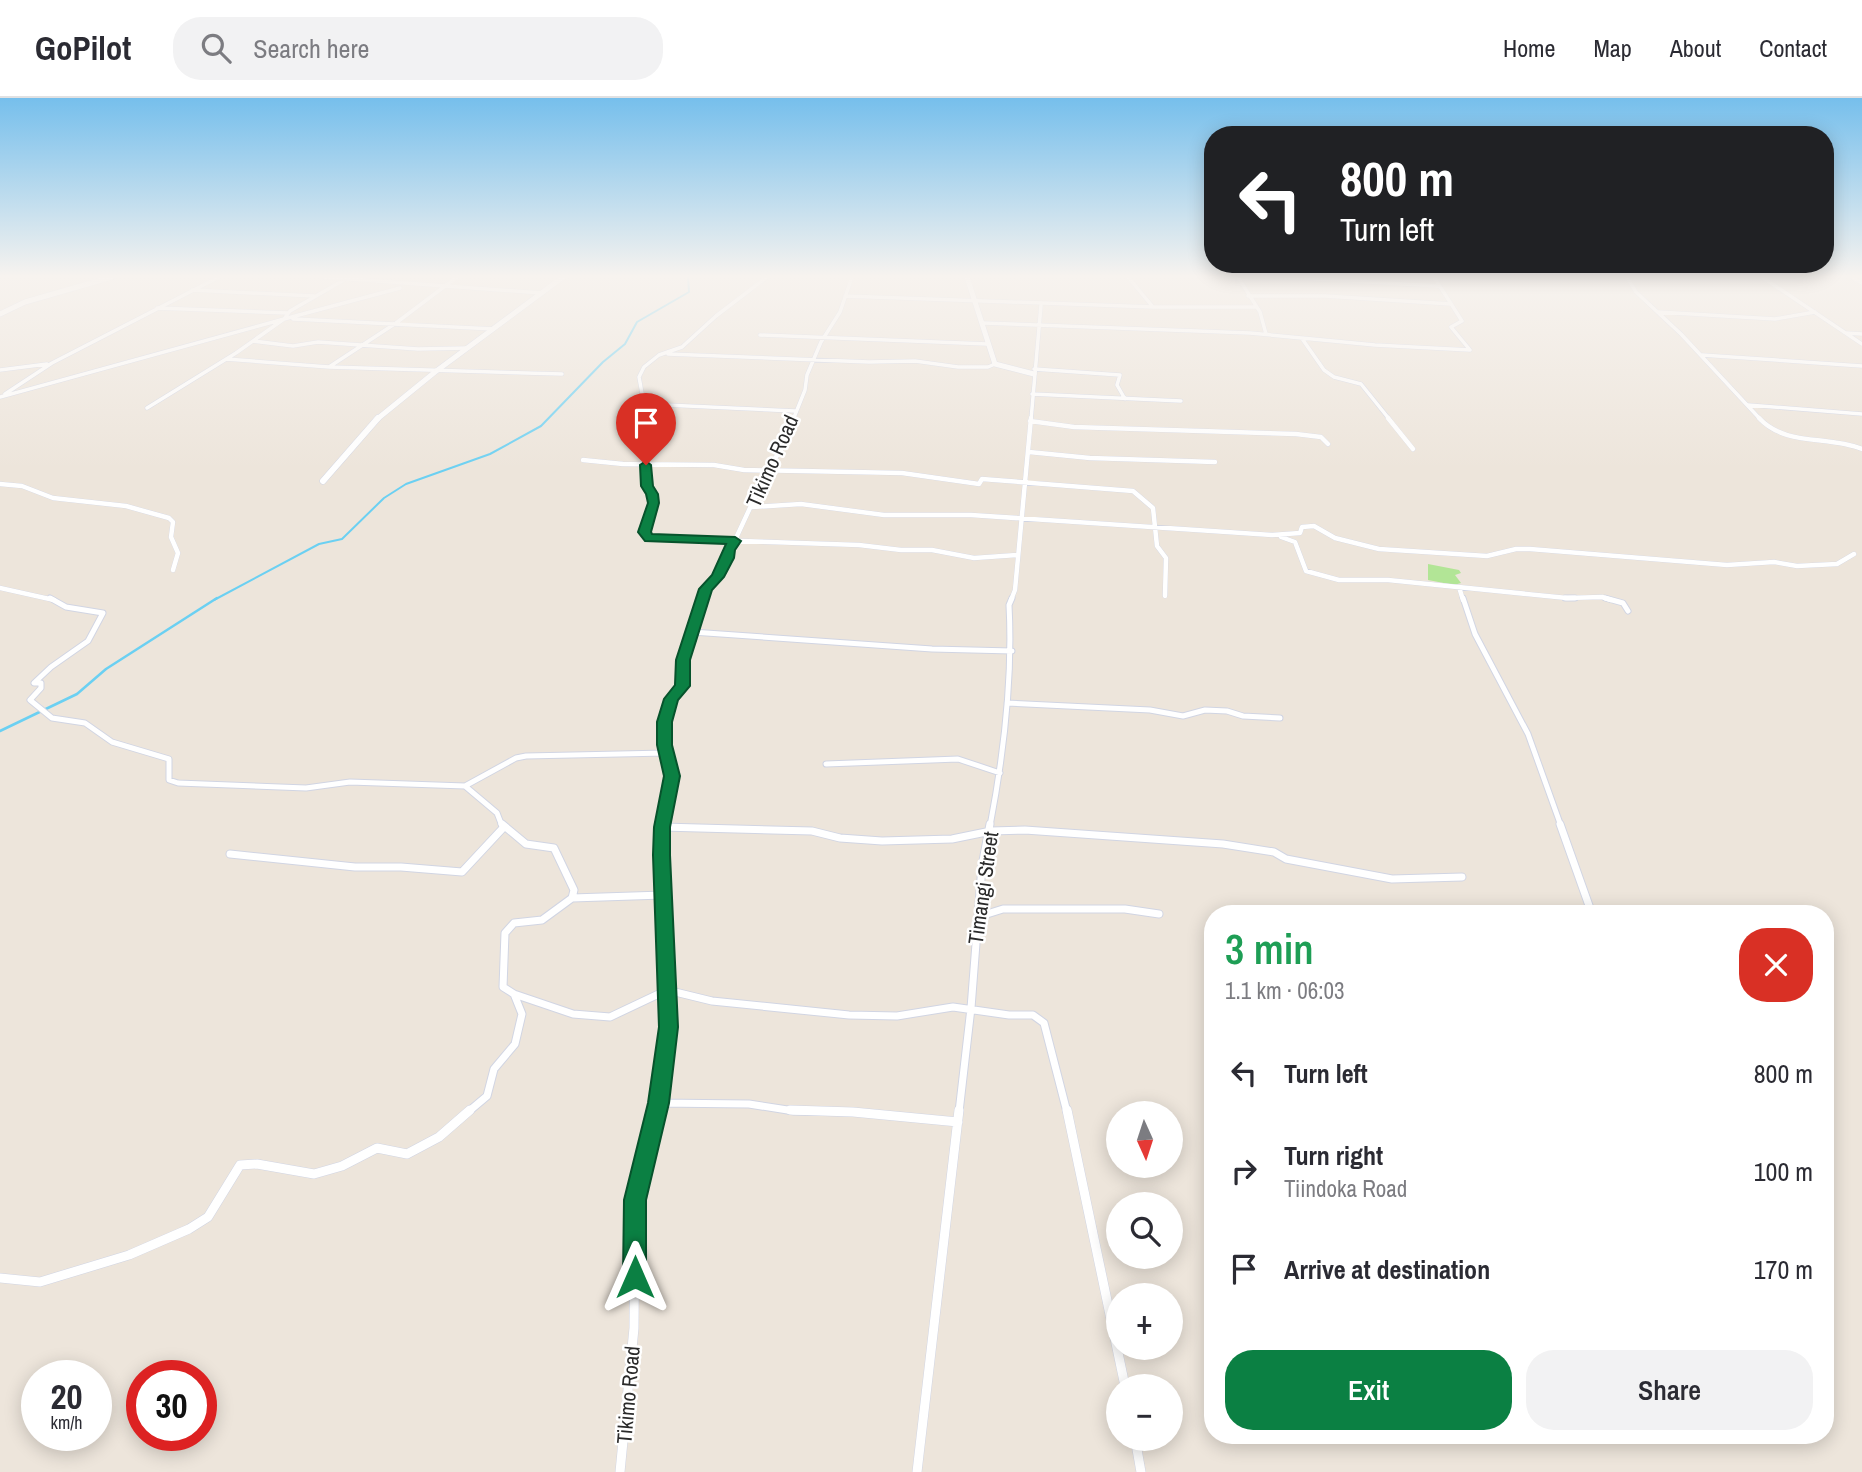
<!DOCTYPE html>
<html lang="en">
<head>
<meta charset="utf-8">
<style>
  :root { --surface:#fff; --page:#f2f2f3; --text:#2b2b33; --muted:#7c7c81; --line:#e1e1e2; --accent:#0b8043 }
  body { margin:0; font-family:"Archivo Narrow",sans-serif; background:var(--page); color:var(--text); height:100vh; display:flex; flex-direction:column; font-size:26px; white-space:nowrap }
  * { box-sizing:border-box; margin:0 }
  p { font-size:23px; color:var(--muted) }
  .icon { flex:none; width:38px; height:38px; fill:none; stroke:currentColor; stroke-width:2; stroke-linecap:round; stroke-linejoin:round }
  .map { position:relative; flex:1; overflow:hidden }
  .sheet { position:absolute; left:1204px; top:807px; width:630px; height:539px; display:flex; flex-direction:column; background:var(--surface); border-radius:28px; box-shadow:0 4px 18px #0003 }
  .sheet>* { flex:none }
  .guide { position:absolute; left:1204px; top:28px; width:630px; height:147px; border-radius:28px; box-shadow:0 4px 18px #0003; background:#202124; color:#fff; overflow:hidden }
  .needle { width:46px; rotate:177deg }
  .fabs { position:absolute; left:1106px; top:1003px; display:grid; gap:14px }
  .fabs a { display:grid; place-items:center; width:77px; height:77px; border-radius:50%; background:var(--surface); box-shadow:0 4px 18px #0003; font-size:35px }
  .speed { position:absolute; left:21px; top:1262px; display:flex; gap:14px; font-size:35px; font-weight:700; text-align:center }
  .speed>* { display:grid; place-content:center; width:91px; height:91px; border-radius:50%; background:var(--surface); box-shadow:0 4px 18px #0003; line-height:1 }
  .speed small { font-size:18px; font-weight:400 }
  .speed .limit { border:10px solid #d22; background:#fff; color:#111 }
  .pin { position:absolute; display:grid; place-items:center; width:60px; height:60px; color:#fff; margin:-72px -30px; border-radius:50% 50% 50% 0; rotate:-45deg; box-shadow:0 0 7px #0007 }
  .pin .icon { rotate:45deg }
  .me { position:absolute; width:77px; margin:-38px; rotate:0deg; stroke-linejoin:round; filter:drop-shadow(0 0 5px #0008) }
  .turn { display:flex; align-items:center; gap:24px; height:147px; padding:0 21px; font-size:32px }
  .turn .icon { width:91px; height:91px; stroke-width:2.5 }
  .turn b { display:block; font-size:49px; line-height:60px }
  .round { display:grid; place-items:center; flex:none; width:74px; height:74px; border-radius:28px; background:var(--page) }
  .head { display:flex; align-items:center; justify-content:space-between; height:119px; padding:0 21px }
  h1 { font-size:42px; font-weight:600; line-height:52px; color:#1e9e55 }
  .action { display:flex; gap:14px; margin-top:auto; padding:14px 21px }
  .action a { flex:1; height:80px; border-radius:28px; background:var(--accent); color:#fff; font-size:28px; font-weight:600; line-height:80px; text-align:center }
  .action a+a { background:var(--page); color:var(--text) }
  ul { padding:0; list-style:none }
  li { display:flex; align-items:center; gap:21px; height:98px; padding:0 21px }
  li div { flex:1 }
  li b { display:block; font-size:26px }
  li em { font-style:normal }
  header { display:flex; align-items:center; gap:42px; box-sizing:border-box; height:98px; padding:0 35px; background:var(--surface); border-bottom:2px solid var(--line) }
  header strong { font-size:33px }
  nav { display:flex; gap:38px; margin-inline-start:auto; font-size:24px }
  .search { width:490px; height:63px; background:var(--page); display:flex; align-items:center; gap:18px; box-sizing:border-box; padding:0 24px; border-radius:28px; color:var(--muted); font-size:26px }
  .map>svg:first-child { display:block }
</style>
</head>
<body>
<header>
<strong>GoPilot</strong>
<div class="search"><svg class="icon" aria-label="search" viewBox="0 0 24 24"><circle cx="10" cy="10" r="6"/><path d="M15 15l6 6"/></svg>Search here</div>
<nav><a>Home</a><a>Map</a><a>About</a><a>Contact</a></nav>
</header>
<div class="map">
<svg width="1862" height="1374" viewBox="0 0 1862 1374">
  <rect width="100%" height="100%" fill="#ede5db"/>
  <path fill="#b2e596" d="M1428 466 1459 472 1461 475 1455 477 1461 485 1454 487 1428 482Z"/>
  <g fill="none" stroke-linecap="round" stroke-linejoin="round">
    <path stroke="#6bd0f2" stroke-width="2" d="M214 502 319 446 342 441 384 400 406 386 490 356 541 328 603 264 625 246 637 224 689 194 688 179"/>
    <path stroke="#6bd0f2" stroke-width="2.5" d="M0 633 77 596 106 571 217 500"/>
    <defs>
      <path id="street-far4" d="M323 179 542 195
        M457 179 396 225 329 269 562 276
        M1238 179 1260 214 1266 236
        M1281 179 1438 188
        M1434 179 1462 223 1451 229 1470 252
        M1627 179 1636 194 1681 236 1761 322
        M1762 179 1862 246
        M1851 179 1862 185
        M192 192 314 198
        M845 198 1153 209 1128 179
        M1248 198H1325L1451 206
        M1153 209H1257
        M157 210 288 215
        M1658 214 1775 221 1815 214
        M293 221 494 231
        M983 225 1250 235 1375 247 1470 252
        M1846 235 1862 236
        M760 237 987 246
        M1303 242 1324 272 1334 279 1361 286 1390 322
        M253 243 293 248 318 244 418 251 468 250
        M668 256 869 264 915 263 958 269H988L995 266
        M1702 257 1862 268
        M226 261 329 269
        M1034 271 1120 277 1117 287 1125 301
        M0 272 47 266
        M5 296 52 265 219 179
        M1032 296 1181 303
        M0 299 284 221 290 213 349 179
        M644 306 795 313
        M1748 307 1862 316
        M147 310 236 255 284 221 400 190
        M642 322 644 306 639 279 644 269 659 257 682 249 716 218 767 179
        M793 322 805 292 807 277 821 244 840 214 852 179
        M1031 322 1041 207"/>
      <path id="street-far3" d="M642 320 647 388 653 405 645 434 649 440 859 447 901 452H932L974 460 1017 457
        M1388 320 1413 351
        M1759 320C1786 349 1828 337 1862 351
        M1030 323 1074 329 1296 336 1321 339 1328 346
        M1029 354 1090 360 1215 364
        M583 362 623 366 714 367 744 372 902 375 979 386 982 381 1133 393 1153 410 1157 448 1166 460 1165 498
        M0 386 22 388 53 400 126 408 169 420 173 424 171 439 178 455 173 472
        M752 409 801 406 884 417H971L1272 437 1300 435 1302 429 1314 428 1335 440 1379 451 1487 458 1516 451H1530L1727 467 1774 464 1797 468 1837 466 1854 456
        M1281 439 1295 444 1306 473 1339 482H1388L1567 500 1602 499 1611 502
        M1459 489 1463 502
        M0 490 54 502
        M702 502 718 479 768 371 782 350 794 320
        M1011 502 1015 492 1031 320"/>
      <path id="street-far2" d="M50 500 66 509 103 515 88 543 51 569 34 585H41V590L30 602 52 620 85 625 112 644 169 661V682L178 685 306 690 350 684 465 688 497 715 502 728
        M1463 500 1475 536 1528 636 1561 728
        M1565 500H1575
        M1605 500 1623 505 1628 513
        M692 534 932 551 1012 553
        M1007 605 1150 612 1183 618 1205 612 1227 613 1243 618 1280 620
        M826 666 958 661 1000 675
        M465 688 516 660 526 658 666 655
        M664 728 671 677 665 649V624L669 608 682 588 688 545 703 500
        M990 728C1004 655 1013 581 1009 507L1012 500"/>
      <path id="street-far1" d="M1560 726 1592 816
        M662 729 812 733 840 740 882 743 952 741 991 733 1025 732 1223 746 1274 754 1286 761 1392 781 1462 779
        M230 756 355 769H401L462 774 503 730
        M572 800 663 797
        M977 828 987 816 1003 811H1125L1159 816
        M514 896 573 916 610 919 667 892 712 903 849 917 897 918 953 909 1009 917H1033L1044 925 1067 1014
        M658 1005 749 1006 794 1013 854 1014
        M468 1014 487 998 494 971 515 946 522 916 514 896 503 889 505 835 514 825 542 822 572 800 574 792 554 750 526 746 502 726
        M656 1014 669 929 661 757 664 726
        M959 1014 971 910 982 768 990 726"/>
      <path id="street" d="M790 1012 853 1014 958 1024
        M1067 1012 1125 1288
        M0 1180 40 1184 129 1157 189 1131 208 1119 240 1067 257 1066 314 1076 342 1068 377 1050 407 1056 439 1039 470 1012
        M1135 1340 1141 1374
        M620 1374 634 1230 635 1102 656 1012
        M917 1374 959 1012"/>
      <path id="secondary-far1" d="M967 179 995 266 1034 276
        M0 216 25 204 112 179
        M376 322 435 274 563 179"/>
      <path id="secondary" d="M323 383 378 320"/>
    </defs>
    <use href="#street-far4" stroke="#d1d5e3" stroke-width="4.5"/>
    <use href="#street-far3" stroke="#d1d5e3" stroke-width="5"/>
    <use href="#street-far2" stroke="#d1d5e3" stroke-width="7"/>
    <use href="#street-far1" stroke="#d1d5e3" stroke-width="9"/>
    <use href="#street" stroke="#d1d5e3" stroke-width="10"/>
    <use href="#secondary-far1" stroke="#d1d5e3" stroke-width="6"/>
    <use href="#secondary" stroke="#d1d5e3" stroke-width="7"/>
    <use href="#street-far4" stroke="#fff" stroke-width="3.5"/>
    <use href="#street-far3" stroke="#fff" stroke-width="4.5"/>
    <use href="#street-far2" stroke="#fff" stroke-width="5"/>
    <use href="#street-far1" stroke="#fff" stroke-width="7"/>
    <use href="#street" stroke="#fff" stroke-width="9"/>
    <use href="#secondary-far1" stroke="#fff" stroke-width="5"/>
    <use href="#secondary" stroke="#fff" stroke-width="6"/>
  </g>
  <linearGradient id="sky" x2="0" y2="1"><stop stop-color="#76bfec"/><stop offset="0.48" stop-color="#f7f3ef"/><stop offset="1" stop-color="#f7f3ef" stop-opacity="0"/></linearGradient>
  <rect width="1862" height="371" fill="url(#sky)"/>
  <path fill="#0b8043" stroke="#07532c" stroke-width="2" d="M646 363 651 367 653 388 658 396 659 405 651 434 652 436 735 439 741 443 735 452 734 460 724 479 712 492 690 562V588L678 602 672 624V647L680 678 670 729V757L678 929 669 1005 646 1102V1179L643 1187 635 1190 626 1187 623 1179 624 1102 648 1005 659 929 653 757 654 729 664 678 657 647V624L664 601 675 587 676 562 699 491 712 477 726 446 645 443 638 434 648 405 646 396 641 388 640 367Z"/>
  <g text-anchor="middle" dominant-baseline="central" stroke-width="5" stroke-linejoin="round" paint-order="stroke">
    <g font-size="21" fill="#2a2a2a" stroke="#fff">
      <text transform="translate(772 363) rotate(-66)">Tikimo Road</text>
      <text transform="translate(983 790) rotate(-82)">Timangi Street</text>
      <text transform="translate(628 1297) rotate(-85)">Tikimo Road</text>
    </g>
  </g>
</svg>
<div class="fabs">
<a><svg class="needle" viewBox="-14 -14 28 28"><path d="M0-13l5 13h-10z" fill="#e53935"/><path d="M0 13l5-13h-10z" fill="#7c7c81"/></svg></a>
<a><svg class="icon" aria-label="search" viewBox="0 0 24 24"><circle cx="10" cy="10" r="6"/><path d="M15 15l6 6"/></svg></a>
<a>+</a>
<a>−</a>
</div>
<div class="speed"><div>20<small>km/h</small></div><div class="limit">30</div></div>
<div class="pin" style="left:646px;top:367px;background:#d93025"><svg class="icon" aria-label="arrive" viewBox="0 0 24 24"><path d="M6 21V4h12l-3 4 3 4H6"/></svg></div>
<svg class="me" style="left:635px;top:1179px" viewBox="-20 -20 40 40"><path d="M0-17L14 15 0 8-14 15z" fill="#0b8043" stroke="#fff" stroke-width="4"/></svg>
<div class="guide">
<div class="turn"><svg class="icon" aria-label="left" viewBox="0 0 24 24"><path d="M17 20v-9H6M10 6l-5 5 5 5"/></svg><div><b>800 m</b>Turn left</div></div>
</div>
<section class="sheet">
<div class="head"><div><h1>3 min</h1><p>1.1 km · 06:03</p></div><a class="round" style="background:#d93025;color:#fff"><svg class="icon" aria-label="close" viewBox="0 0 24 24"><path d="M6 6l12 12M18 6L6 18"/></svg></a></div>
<ul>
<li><svg class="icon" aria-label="left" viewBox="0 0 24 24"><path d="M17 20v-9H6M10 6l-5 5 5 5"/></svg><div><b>Turn left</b></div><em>800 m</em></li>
<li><svg class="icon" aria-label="right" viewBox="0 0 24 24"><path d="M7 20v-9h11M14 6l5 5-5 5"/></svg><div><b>Turn right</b><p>Tiindoka Road</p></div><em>100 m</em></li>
<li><svg class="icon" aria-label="arrive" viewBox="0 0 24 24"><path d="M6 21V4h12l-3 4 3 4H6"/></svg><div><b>Arrive at destination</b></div><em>170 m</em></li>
</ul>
<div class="action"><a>Exit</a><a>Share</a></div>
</section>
</div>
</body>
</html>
